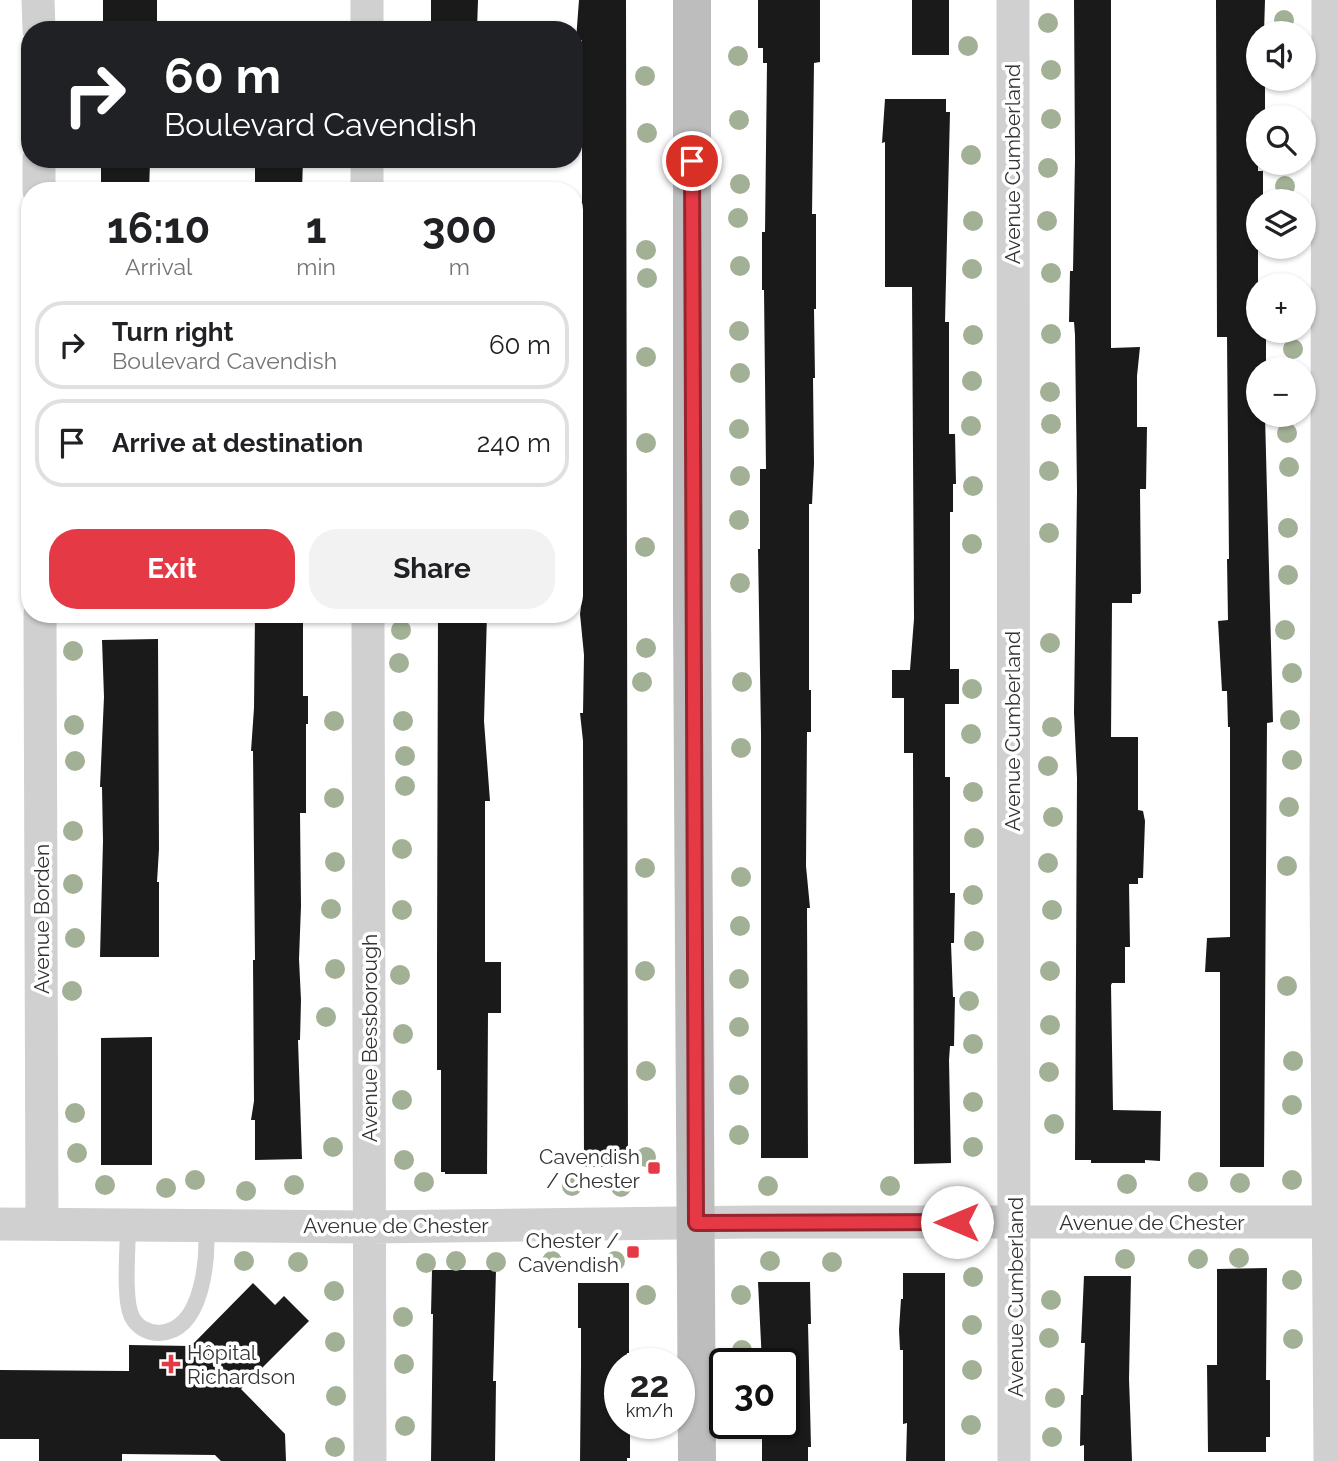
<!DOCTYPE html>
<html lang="en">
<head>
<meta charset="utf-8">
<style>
  :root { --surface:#fff; --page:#f2f2f2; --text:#202124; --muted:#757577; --line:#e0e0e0; --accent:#e63946 }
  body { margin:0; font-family:Raleway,sans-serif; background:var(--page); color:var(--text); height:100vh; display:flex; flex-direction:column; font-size:26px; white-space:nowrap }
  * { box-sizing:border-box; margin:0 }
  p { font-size:23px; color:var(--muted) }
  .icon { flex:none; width:38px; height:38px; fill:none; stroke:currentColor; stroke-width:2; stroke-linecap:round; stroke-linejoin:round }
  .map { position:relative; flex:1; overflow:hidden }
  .panel { position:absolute; left:21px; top:182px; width:562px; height:441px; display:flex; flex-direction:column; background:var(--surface); border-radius:28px; box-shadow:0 2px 5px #0004 }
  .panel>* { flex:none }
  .hud { position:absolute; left:21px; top:21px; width:562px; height:147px; border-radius:28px; box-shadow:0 2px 5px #0004; background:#202124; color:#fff; overflow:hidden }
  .fabs { position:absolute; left:1246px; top:21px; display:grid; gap:14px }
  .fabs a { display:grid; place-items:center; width:70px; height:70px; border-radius:50%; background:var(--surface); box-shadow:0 2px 5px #0004; font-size:35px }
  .speed { position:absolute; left:604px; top:1348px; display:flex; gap:14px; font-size:35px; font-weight:700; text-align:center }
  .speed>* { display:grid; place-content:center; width:91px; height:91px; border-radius:50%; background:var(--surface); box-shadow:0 2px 5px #0004; line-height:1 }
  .speed small { font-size:18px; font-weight:400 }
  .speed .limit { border:4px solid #111; border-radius:10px; background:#fff; color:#111 }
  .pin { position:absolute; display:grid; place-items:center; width:60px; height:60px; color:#fff; margin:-30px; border:4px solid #fff; border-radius:50%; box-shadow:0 2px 7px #0007 }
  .me { position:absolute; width:77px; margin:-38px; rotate:270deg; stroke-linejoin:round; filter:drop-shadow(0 0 5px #0008) }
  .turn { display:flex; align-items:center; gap:24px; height:147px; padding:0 28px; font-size:32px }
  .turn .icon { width:91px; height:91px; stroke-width:2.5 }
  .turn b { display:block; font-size:49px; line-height:60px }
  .eta { display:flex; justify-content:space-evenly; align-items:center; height:119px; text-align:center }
  .eta b { font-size:42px; font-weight:700; line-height:49px }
  .primary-button { display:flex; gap:14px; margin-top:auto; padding:14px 28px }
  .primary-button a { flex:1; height:80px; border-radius:28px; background:var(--accent); color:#fff; font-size:28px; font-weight:700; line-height:80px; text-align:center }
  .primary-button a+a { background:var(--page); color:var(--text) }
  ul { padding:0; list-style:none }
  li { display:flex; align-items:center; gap:21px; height:88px; margin:0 14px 10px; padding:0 14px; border:4px solid var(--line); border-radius:28px }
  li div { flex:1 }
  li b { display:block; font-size:26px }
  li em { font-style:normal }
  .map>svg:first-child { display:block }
</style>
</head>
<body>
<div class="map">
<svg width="1338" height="1461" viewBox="0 0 1338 1461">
  <rect width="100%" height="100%" fill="#fff"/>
  <path fill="#1a1a1a" d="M103 0H157V30H103Z
    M431 0H478L477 30H431Z
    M579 0H626L628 1167H584L583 741 580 713H583L584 655 580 614 583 592 580 202H582V40H576Z
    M758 0H820V62L814 63 812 214H816V309H814L815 378H813L814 464 812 504H809V690H811V732H807L806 866 810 908H807L808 1158H761V733L758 549H760V469H766L764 290H762V232H765L767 63H763V48H758Z
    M912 0H949V55H912Z
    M1074 0H1111V348L1140 347 1137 376V427H1147L1146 489H1140L1141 592 1140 594H1132V603H1112L1111 737H1138V810L1143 811 1145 821 1143 878H1138V884H1129L1130 947H1125V983H1112L1111 985 1113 1110 1161 1111 1160 1161 1145 1160V1163H1091V1160H1075L1077 778 1074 713 1077 491 1075 335 1074 322H1069L1070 271H1073L1075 160Z
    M1216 0H1265L1264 33H1258V79L1265 80V117H1258V171H1263V201H1258V331H1266V369H1258V415H1265L1273 722 1267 723 1264 1167H1220V972H1205L1207 938 1230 937V727H1228L1227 691H1222L1218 621 1228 620 1227 559H1229L1227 337H1217Z
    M885 99H946V112H950L945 322H949V434H955L956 484H953V512H950V669H959V704H945V777H950V893H955L954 943H951L953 997H955L954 1046H950L949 1060 951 1163 914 1164 913 753H904V698H892V670H910L914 619 912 287H885V142L882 143Z
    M255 159H303L302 191H255Z
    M101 161 150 162 149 191H101Z
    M255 614H303V696H308V724H306V813H300L301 906 299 959 301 1000 300 1040H298L302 1159 255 1160V1120H251L254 1101 253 960H255L253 751H251L254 708Z
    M438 614H487L484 721 490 801H485V962H501V1013H488L487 1174H445V1172H441V1070H437V962Z
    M158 639 159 849 157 882H159V957H100L103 841 102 787H100L104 697 102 640Z
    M152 1037V1165H101V1038Z
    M1267 1268 1266 1380H1270V1437H1266V1452H1208L1207 1365H1217V1269Z
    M432 1270H496L493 1381H496L495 1461H431L433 1314H431Z
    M903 1273H945V1461H906L907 1423 903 1424V1350H900L899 1330 901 1299H903Z
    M1084 1276H1131L1129 1379 1132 1461H1084V1445L1080 1446 1081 1395H1083L1085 1343H1081Z
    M758 1282H810L811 1324H808L811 1447H808V1461H762V1423H784V1363H762Z
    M253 1283 275 1305 284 1296 309 1321 241 1389 285 1434 286 1461H221L215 1455 122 1454V1461H39V1439H0V1370L129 1371V1345L191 1346Z
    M578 1283H629V1353H627V1363H620V1423H630V1458H627V1461H580L581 1366V1328H578Z"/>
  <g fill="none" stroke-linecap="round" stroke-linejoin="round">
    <path stroke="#d0d0d0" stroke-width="16" d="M128 1226C128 1248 123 1299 132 1317 137 1327 148 1333 159 1333 204 1331 208 1257 206 1225"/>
    <path stroke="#d0d0d0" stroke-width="33" d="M38 0 39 30
      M367 0V30
      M1013 0 1014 1461
      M1328 0 1326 870 1330 1461
      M39 159V191
      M367 159V191
      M40 614 42 1224
      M368 614 370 1461
      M0 1224 369 1227 751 1222H1338"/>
    <path stroke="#bdbdbd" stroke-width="38" d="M692 0V612L697 1461"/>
  </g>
  <g fill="#a2b095">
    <circle cx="1284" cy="20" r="10"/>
    <circle cx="1048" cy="23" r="10"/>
    <circle cx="968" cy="46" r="10"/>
    <circle cx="738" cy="56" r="10"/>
    <circle cx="1051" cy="70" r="10"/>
    <circle cx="645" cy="76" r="10"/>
    <circle cx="1051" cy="119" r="10"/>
    <circle cx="739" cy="120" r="10"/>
    <circle cx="647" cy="133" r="10"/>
    <circle cx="971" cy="155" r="10"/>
    <circle cx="1048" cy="168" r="10"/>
    <circle cx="740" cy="184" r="10"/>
    <circle cx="1285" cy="186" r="10"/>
    <circle cx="738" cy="218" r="10"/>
    <circle cx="973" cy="221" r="10"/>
    <circle cx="1047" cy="221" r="10"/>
    <circle cx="646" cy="250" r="10"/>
    <circle cx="740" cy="266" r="10"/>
    <circle cx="972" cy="269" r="10"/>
    <circle cx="1051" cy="273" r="10"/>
    <circle cx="647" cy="278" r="10"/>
    <circle cx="739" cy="331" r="10"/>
    <circle cx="1051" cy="334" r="10"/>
    <circle cx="973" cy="335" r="10"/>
    <circle cx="1293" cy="349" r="10"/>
    <circle cx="646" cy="357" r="10"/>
    <circle cx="740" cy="373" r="10"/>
    <circle cx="972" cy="381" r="10"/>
    <circle cx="1050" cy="392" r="10"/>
    <circle cx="1051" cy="424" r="10"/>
    <circle cx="971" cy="426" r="10"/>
    <circle cx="739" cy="429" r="10"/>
    <circle cx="1287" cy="433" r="10"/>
    <circle cx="646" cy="443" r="10"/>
    <circle cx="1289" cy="467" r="10"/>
    <circle cx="1049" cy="471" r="10"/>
    <circle cx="740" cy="476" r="10"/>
    <circle cx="973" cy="486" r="10"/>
    <circle cx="739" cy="520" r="10"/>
    <circle cx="1288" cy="528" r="10"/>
    <circle cx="1049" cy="533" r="10"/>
    <circle cx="972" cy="544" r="10"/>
    <circle cx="645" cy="547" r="10"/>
    <circle cx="1288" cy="575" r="10"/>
    <circle cx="740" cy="583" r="10"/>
    <circle cx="401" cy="630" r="10"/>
    <circle cx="1285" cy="630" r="10"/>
    <circle cx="1050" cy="643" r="10"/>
    <circle cx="646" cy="648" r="10"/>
    <circle cx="73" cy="651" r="10"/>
    <circle cx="399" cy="663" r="10"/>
    <circle cx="1292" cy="673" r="10"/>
    <circle cx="642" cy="682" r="10"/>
    <circle cx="742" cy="682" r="10"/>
    <circle cx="972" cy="689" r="10"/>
    <circle cx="1290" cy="720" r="10"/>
    <circle cx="334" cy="721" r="10"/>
    <circle cx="403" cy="721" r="10"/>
    <circle cx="74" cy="725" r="10"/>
    <circle cx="1052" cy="727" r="10"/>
    <circle cx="971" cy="734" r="10"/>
    <circle cx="741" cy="748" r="10"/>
    <circle cx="405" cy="756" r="10"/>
    <circle cx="1292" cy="760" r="10"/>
    <circle cx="75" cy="761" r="10"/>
    <circle cx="1048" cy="766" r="10"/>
    <circle cx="405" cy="786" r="10"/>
    <circle cx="973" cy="792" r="10"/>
    <circle cx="334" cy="798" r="10"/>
    <circle cx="1289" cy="807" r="10"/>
    <circle cx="1053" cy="817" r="10"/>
    <circle cx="73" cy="831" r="10"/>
    <circle cx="974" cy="838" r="10"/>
    <circle cx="402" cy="849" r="10"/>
    <circle cx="335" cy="862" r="10"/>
    <circle cx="1048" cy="863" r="10"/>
    <circle cx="1287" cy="866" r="10"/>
    <circle cx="645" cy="868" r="10"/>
    <circle cx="741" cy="877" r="10"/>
    <circle cx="73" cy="884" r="10"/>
    <circle cx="973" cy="895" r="10"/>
    <circle cx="331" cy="909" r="10"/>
    <circle cx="402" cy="910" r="10"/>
    <circle cx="1052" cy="910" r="10"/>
    <circle cx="740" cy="926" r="10"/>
    <circle cx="75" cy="938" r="10"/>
    <circle cx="974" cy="941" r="10"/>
    <circle cx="335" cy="969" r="10"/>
    <circle cx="645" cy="971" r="10"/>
    <circle cx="1050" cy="971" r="10"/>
    <circle cx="400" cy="975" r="10"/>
    <circle cx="739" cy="979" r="10"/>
    <circle cx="1287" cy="986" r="10"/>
    <circle cx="72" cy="991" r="10"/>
    <circle cx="969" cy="1001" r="10"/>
    <circle cx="326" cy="1017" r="10"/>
    <circle cx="1050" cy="1025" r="10"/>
    <circle cx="739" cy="1027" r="10"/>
    <circle cx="403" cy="1034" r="10"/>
    <circle cx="973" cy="1044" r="10"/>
    <circle cx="1293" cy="1061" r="10"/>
    <circle cx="646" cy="1071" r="10"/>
    <circle cx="1049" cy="1072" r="10"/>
    <circle cx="739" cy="1085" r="10"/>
    <circle cx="402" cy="1100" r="10"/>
    <circle cx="973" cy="1102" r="10"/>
    <circle cx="1292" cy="1105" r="10"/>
    <circle cx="75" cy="1113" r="10"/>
    <circle cx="1054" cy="1124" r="10"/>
    <circle cx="739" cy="1135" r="10"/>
    <circle cx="333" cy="1147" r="10"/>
    <circle cx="973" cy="1147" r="10"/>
    <circle cx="77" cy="1153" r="10"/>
    <circle cx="646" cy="1157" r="10"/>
    <circle cx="404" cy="1160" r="10"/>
    <circle cx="195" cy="1180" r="10"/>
    <circle cx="1292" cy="1180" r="10"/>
    <circle cx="424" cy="1182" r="10"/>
    <circle cx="1198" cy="1182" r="10"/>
    <circle cx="1240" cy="1183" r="10"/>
    <circle cx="1127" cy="1184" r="10"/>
    <circle cx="105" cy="1185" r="10"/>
    <circle cx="294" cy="1185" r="10"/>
    <circle cx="572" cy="1186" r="10"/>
    <circle cx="768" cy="1186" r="10"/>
    <circle cx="890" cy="1186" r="10"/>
    <circle cx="621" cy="1187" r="10"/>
    <circle cx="166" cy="1188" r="10"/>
    <circle cx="246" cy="1191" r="10"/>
    <circle cx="1239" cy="1258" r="10"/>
    <circle cx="1125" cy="1259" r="10"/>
    <circle cx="1198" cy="1259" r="10"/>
    <circle cx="244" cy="1261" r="10"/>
    <circle cx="456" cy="1261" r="10"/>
    <circle cx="552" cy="1261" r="10"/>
    <circle cx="615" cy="1261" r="10"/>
    <circle cx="770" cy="1261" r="10"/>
    <circle cx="298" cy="1262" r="10"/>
    <circle cx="496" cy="1262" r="10"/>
    <circle cx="832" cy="1262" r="10"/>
    <circle cx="426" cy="1263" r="10"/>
    <circle cx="973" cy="1277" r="10"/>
    <circle cx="1292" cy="1280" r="10"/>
    <circle cx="334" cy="1291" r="10"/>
    <circle cx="646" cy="1295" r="10"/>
    <circle cx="741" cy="1295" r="10"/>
    <circle cx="1051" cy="1300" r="10"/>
    <circle cx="403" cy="1317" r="10"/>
    <circle cx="972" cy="1325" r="10"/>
    <circle cx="1049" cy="1338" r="10"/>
    <circle cx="1293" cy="1339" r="10"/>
    <circle cx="335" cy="1342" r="10"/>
    <circle cx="742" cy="1350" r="10"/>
    <circle cx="404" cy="1364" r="10"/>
    <circle cx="972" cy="1370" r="10"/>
    <circle cx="336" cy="1396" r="10"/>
    <circle cx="1055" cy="1398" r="10"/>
    <circle cx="971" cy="1425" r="10"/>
    <circle cx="405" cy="1426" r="10"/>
    <circle cx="1052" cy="1437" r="10"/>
    <circle cx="335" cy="1447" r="10"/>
  </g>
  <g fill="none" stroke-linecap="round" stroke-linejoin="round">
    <defs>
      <path id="route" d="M692 161 696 1223 957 1222"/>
    </defs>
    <use href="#route" stroke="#96252e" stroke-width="18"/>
    <use href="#route" stroke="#e63946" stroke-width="12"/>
  </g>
  <g fill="#e63946" stroke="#fff" stroke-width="2.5">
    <rect x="647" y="1161" width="14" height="14" rx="3.5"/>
    <rect x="626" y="1245" width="14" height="14" rx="3.5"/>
    <path d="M167.5 1353.5h7v7h7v7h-7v7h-7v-7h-7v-7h7z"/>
  </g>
  <g text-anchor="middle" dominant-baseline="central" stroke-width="7" stroke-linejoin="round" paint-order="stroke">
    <g font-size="21" fill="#333" stroke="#fff">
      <text transform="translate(1012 164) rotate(-90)">Avenue Cumberland</text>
      <text transform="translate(1012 731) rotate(-90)">Avenue Cumberland</text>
      <text transform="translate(41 919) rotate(-90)">Avenue Borden</text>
      <text transform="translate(369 1038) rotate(-90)">Avenue Bessborough</text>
      <text x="1152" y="1222">Avenue de Chester</text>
      <text x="396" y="1225">Avenue de Chester</text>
      <text transform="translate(1015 1297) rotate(-90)">Avenue Cumberland</text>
    </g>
    <g font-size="21" fill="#333" stroke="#fff" text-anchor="end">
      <text x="640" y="1156">Cavendish<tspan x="640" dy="24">/ Chester</tspan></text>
      <text x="619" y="1240">Chester /<tspan x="619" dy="24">Cavendish</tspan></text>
      <text x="187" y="1352" text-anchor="start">Hôpital<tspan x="187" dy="24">Richardson</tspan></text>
    </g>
  </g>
</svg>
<div class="fabs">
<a><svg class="icon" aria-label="sound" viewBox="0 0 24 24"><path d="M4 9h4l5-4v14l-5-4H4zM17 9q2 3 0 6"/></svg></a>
<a><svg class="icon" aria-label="search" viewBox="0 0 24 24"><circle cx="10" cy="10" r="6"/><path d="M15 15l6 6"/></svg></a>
<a><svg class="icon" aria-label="layers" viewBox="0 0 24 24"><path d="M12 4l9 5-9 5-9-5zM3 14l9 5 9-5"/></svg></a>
<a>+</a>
<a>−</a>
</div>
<div class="speed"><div>22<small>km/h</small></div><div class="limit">30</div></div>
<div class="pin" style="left:692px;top:161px;background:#d93025"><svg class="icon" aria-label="arrive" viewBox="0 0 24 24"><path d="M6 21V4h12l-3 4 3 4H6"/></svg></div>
<svg class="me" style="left:957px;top:1222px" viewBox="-20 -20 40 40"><circle r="19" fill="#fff"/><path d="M0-13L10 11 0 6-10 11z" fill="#e63946"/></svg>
<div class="hud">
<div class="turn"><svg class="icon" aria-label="right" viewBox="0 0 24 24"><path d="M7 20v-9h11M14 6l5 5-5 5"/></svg><div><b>60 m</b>Boulevard Cavendish</div></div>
</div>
<section class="panel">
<div class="eta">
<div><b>16:10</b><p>Arrival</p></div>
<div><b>1</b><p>min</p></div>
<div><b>300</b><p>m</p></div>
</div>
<ul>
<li><svg class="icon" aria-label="right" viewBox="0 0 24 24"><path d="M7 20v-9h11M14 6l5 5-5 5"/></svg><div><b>Turn right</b><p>Boulevard Cavendish</p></div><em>60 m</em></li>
<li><svg class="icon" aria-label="arrive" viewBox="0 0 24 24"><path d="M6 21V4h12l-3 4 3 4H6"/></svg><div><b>Arrive at destination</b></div><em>240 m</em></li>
</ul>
<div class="primary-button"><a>Exit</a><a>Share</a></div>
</section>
</div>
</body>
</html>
